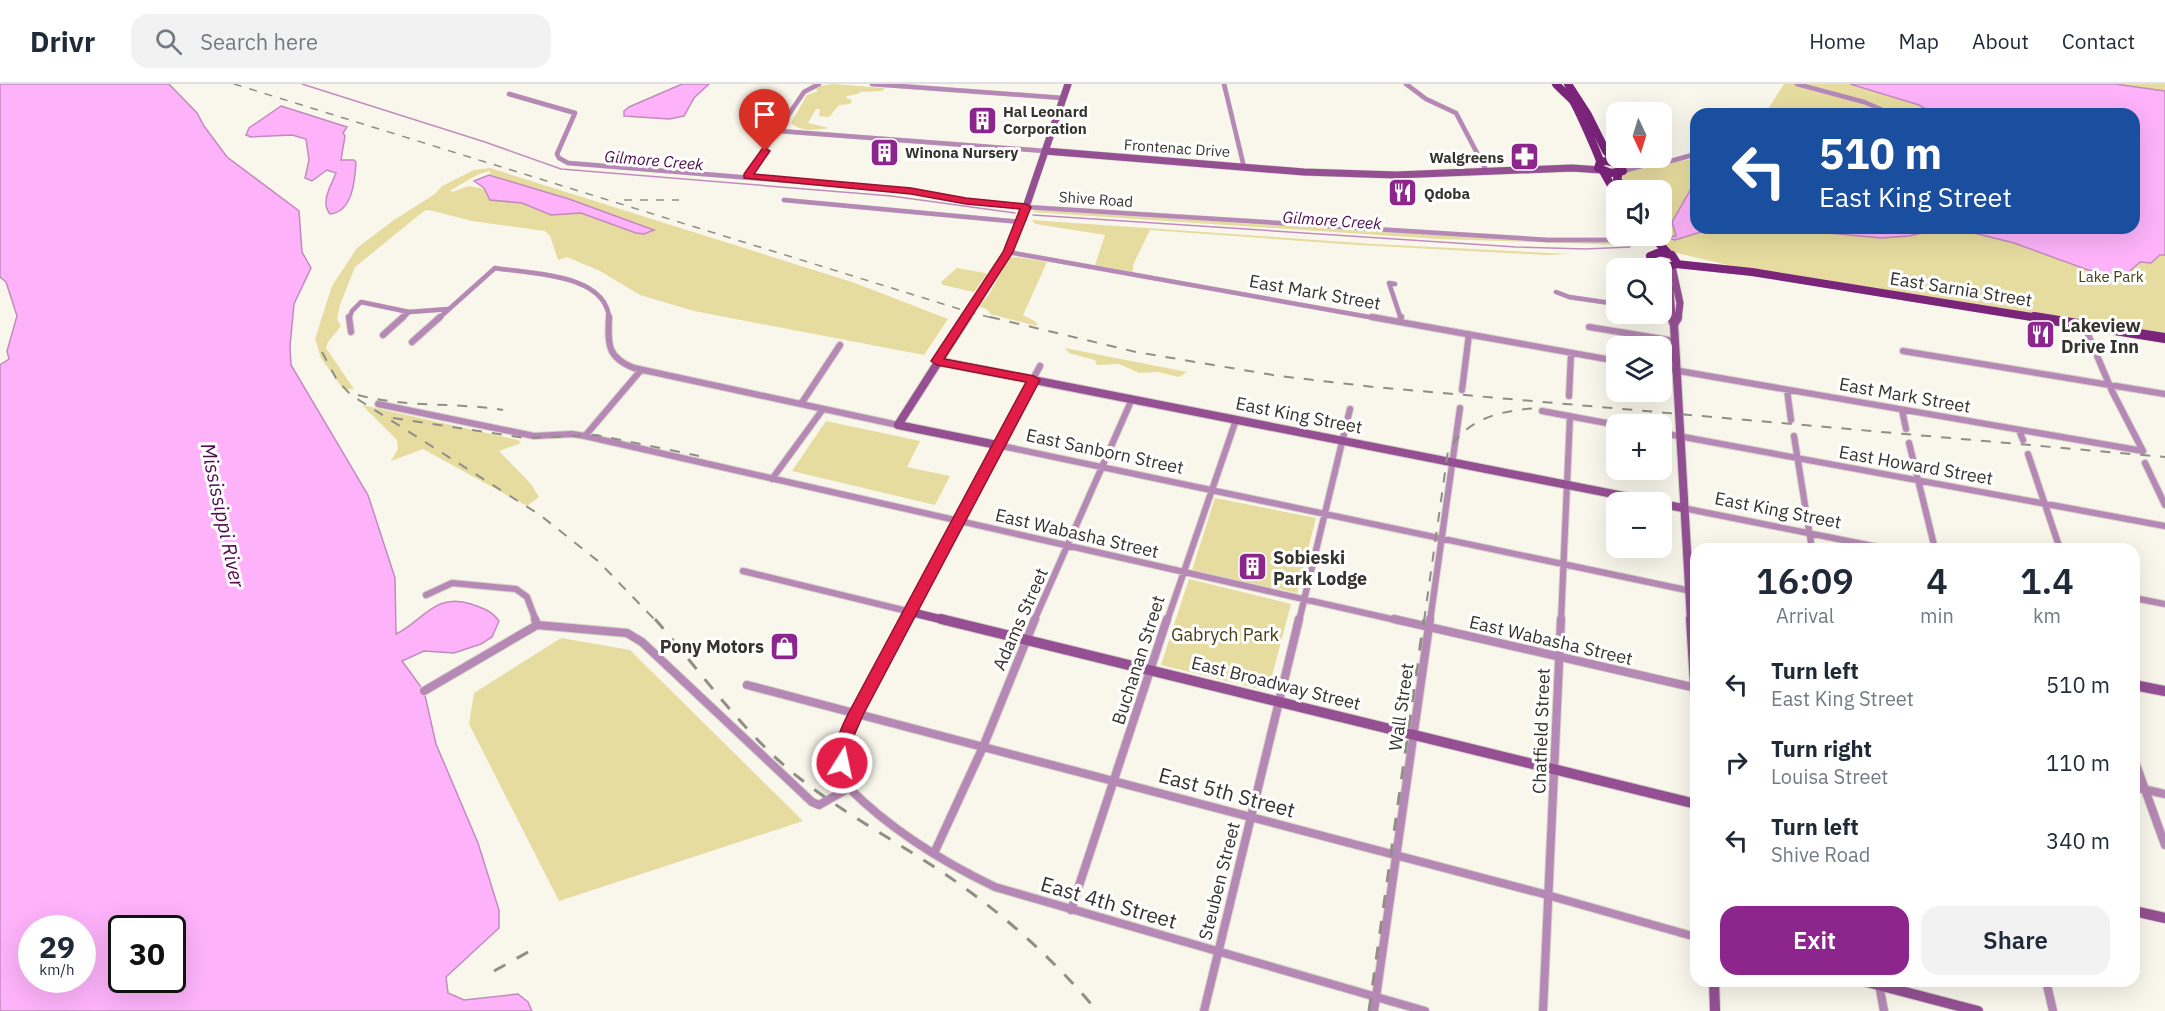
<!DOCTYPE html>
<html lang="en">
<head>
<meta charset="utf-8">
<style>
  :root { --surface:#fff; --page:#f2f2f3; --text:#1f2937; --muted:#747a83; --line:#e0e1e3; --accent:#8c268c }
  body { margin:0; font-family:"IBM Plex Sans",sans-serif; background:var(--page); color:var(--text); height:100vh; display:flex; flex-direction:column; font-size:22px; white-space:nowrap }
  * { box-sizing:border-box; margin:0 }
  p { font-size:20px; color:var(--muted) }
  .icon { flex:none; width:33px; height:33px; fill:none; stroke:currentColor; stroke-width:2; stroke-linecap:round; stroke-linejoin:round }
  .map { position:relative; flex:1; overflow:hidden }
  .side { position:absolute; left:1690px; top:459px; width:450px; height:444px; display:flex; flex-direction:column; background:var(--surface); border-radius:18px; box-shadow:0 6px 24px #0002 }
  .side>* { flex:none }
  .banner { position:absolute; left:1690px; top:24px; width:450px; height:126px; border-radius:18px; box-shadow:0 6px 24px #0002; background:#1a4fa0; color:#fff; overflow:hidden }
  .needle { width:39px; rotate:176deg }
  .tools { position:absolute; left:1606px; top:18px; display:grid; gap:12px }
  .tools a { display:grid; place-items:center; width:66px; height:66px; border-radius:12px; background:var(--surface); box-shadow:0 6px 24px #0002; font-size:30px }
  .speed { position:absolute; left:18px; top:831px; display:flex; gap:12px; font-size:30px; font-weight:700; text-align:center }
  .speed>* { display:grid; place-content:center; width:78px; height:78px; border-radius:50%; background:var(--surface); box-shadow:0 6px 24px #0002; line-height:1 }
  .speed small { font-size:15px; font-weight:400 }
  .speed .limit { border:3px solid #111; border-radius:9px; background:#fff; color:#111 }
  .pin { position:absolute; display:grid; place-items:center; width:51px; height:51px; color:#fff; margin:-62px -26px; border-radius:50% 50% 50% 0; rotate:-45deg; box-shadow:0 0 6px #0007 }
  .pin .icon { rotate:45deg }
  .me { position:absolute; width:66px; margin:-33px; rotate:10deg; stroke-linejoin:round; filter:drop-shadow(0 0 4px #0008) }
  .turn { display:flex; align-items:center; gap:21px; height:126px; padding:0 30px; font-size:27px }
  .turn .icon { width:78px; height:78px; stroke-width:2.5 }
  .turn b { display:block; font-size:42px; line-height:51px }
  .eta { display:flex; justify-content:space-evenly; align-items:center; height:102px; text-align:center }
  .eta b { font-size:36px; font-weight:600; line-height:42px }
  .cta { display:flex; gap:12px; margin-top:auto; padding:12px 30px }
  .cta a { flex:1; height:69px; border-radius:18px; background:var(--accent); color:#fff; font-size:24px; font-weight:600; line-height:69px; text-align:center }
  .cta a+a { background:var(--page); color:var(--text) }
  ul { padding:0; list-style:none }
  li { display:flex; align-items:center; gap:18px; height:78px; padding:0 30px }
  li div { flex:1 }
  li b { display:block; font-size:22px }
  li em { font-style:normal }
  header { display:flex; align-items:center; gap:36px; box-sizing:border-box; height:84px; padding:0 30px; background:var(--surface); border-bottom:2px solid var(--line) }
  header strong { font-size:28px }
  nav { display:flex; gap:33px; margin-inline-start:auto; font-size:21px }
  .search { width:420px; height:54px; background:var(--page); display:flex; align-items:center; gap:15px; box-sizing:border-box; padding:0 21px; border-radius:18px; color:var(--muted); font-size:22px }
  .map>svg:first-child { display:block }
</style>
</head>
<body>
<header>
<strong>Drivr</strong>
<div class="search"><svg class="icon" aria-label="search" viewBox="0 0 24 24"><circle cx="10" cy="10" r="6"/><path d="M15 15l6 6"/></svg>Search here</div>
<nav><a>Home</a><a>Map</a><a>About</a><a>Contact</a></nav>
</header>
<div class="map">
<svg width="2165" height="927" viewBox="0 0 2165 927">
  <rect width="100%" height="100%" fill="#f9f7eb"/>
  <path fill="#e7dc9f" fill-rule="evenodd" d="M833 0 885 4 882 7 860 8 858 10 847 12 846 14 852 16 850 20 839 21 829 33 819 32 820 25H816L808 39 829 44C817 46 800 48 791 39L807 11 818 7 814 3Z
    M1784 0H2165V250L1732 182 1672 168 1654 152H1662V106H1628L1621 94 1626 88 1696 74V144H2134V30H1765Z
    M490 84 855 199 948 235 924 271 694 227 640 211 600 187 567 173 558 176 550 152 545 147 472 137 429 126 424 127 355 183 340 221 337 235 341 242 328 258 326 264 354 305H343L321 274 315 255 332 202 357 164 394 136 435 110 442 102 474 86ZM490 87V90L594 126 469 102 452 108 451 106 479 90Z
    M1036 126 1546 158H1621L1623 161 1440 155 1032 128Z
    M1031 136 1374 160 1569 170 1547 171 1357 161 1150 146 1133 181V188L1095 181 1105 151 1036 140Z
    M1017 173 1047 178 1023 231 1036 238 1037 242 990 230 988 226 979 222 990 209 1009 174Z
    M957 184 985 189 987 190 974 208 943 201 941 198Z
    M1065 264 1187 288 1179 293 1158 288 1139 289 1119 280 1097 281 1095 276 1069 269Z
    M362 321 518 356 521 359 499 367 531 400 539 413 527 422 423 365 391 377 398 365 397 356Z
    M826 337 920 357 907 383 950 392 935 421 792 387Z
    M1215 414 1316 434 1297 509 1192 486Z
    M1189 495 1291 520 1268 607 1161 581Z
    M561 554 630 566 803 737 559 817 469 640 474 609Z"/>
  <path fill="#fdb2fa" stroke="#c18cbd" stroke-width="1.5" fill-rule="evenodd" d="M0 0H169L197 29 204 42 227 73 299 127 302 168 311 184 294 220 290 262 291 281 368 411 395 494 396 550C423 537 435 508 471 520 483 524 492 527 499 537L492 553 481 560 454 569 424 567 402 577 424 607 436 660 478 759 499 826V844L446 893 448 909 464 916 518 910 528 918 532 927H0V281L9 275 7 267 17 232 6 198 0 193ZM32 844H82V896H32ZM122 844H172V896H122Z
    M682 0H709L694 14 684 32 669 35 624 32V27L629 23Z
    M1850 0H2115L2165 7V171H2160L2151 179 2140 178 2128 189 2113 190 2088 186 2014 159 1974 149 1935 146 1909 152 1881 154 1807 147 1743 146 1701 148 1675 156 1664 153 1676 152 1672 138 1696 96V144H2134V30H1934L1919 21Z
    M281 22 347 43 343 49 345 52 341 76H354L356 78C355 95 353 128 330 130 320 118 331 102 336 89L327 86 312 97 305 94 309 76 306 55 292 51 251 53 246 51 249 44Z
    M489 91 569 115 654 146 644 150 636 149 581 129 551 131 522 119 490 116 484 104 474 97Z"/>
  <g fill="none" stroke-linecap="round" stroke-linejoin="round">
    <path stroke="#c18cbd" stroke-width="1.5" d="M302 0 485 58 561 85 891 112 1015 129
      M1033 131 1516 163 1585 165 1630 163"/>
    <defs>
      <path id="street-far2" d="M872 0 1063 14
        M1224 0 1244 83
        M1406 0 1426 15 1456 29 1487 88
        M1797 0 1864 18 1892 30
        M509 10 575 29 557 70 559 74 568 79 911 107 966 117 1026 123 1548 156H1646
        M779 47 1045 67
        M1623 87 1642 82 1650 74 1671 77 1696 70
        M747 92 804 8 819 0
        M784 116 1021 138
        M1008 168 1380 235
        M1395 200 1389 199 1401 235
        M1556 208 1569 213 1617 220
        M1662 227 1672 228
        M349 235 352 227 361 218 409 228 449 225
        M402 235 409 228
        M438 235 495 184C529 190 607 189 609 235"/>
      <path id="street-far1" d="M349 233 351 248
        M609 233C608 259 606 273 634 284L898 341
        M1372 233 1617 277
        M1400 238 1401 233
        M2084 241 2112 307 2143 367
        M1589 243 1675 257
        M383 251 403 233
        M412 258 440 233
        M1903 267 2165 310
        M1040 282 997 361 1691 507
        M1662 284 2143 367
        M1462 306 1469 250
        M1787 306 1791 336
        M1569 312 1571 269
        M378 320 534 352 572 350 585 352 1400 537
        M801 320 840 261
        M1902 326 1906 345
        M1542 327 1617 341
        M2019 346 2023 356
        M1662 349 2165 442
        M585 352 641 286
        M1794 352 1812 465
        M1909 359 1935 465
        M2028 370 2060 465
        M2145 379 2165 421
        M772 395 823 325
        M1683 424 1888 465
        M743 487 911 528 906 537
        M426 511 452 499 516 505 527 513 536 537
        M2134 514 2165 520
        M1034 537 1132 315
        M1167 537 1236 336
        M1299 537 1350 325
        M1430 537 1460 324
        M1561 537 1570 332"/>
      <path id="street" d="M535 535 537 541
        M1394 535 1696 604
        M747 601 1540 809 1696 853
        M424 607 537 541 627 549 642 558 812 718 819 721 849 704C890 745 943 778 995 803L1425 927
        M2134 675 2165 761
        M2134 703 2165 710
        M849 704C846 696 842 686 842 677 843 634 886 573 907 535
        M935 767 983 663 1035 535
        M1071 826 1167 535
        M2046 897 2053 927
        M1879 900 1884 927
        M1204 927 1299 535
        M1374 927 1430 535
        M1543 927 1561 535"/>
      <path id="secondary-far2" d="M1045 67 1304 88 1396 91 1572 84 1601 86
        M1672 182 1680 219 1678 235
        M1662 188 1670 204 1672 235
        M966 235 1008 168 1026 123 1068 0"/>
      <path id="secondary-far1" d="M1671 233 1674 241 1691 537
        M1674 241 1678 233
        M937 277 1654 418
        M1662 420 1683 424
        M948 537 911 528 997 361 898 341 967 233"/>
      <path id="secondary" d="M941 535 1696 720
        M1691 535 1696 617
        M2134 601 2165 607
        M2134 827 2165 834
        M1714 897 1715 927
        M1863 897 1978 927"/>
      <path id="primary-far1" d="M1556 0C1561 6 1568 11 1573 17 1577 23 1600 74 1600 78
        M1568 0 1588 31 1606 67 1616 79
        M1607 77 1619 80 1623 87 1611 89 1598 84 1600 78Z
        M1603 87 1617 112
        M1619 89 1617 95 1625 106
        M1652 152 1668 169
        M1660 168 1672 171 1677 179 1668 183 1654 179 1650 172Z
        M1676 180 1752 188 2044 235"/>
      <path id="primary" d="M2034 233 2165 254"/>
    </defs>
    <use href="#street-far2" stroke="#d6d4c9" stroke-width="5"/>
    <use href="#street-far1" stroke="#d6d4c9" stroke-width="8"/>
    <use href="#street" stroke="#d6d4c9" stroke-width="10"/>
    <use href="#secondary-far2" stroke="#d6d4c9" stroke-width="8"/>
    <use href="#secondary-far1" stroke="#d6d4c9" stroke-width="10"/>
    <use href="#secondary" stroke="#d6d4c9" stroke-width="12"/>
    <use href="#primary-far1" stroke="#d6d4c9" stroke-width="8"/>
    <use href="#primary" stroke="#d6d4c9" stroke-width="11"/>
    <use href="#street-far2" stroke="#b688b5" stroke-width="4.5"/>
    <use href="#street-far1" stroke="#b688b5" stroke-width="6"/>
    <use href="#street" stroke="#b688b5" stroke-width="8"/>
    <use href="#secondary-far2" stroke="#945093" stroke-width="7"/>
    <use href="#secondary-far1" stroke="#945093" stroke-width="8"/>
    <use href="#secondary" stroke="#945093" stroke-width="10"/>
    <use href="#primary-far1" stroke="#7a247a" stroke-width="8"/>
    <use href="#primary" stroke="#7a247a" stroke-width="10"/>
    <path stroke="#908e86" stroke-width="1.5" stroke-dasharray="8 8" stroke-linecap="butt" d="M234 0 969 228 997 235
      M624 116H679"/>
    <path stroke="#908e86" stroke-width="2" stroke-dasharray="10 10" stroke-linecap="butt" d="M990 233 1136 268 1279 292 1374 303 2165 373
      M322 268 337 296 351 311 540 431 598 477 656 537
      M358 311C406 324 455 318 503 326
      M393 334 525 354 596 351 699 372
      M1424 537 1448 367C1468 333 1503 326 1540 324"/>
    <path stroke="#908e86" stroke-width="3" stroke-dasharray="13 13" stroke-linecap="butt" d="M655 535C701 588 743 649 798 693 843 729 894 756 942 788 1000 827 1052 873 1097 927
      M494 887 539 862
      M1369 927 1424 535"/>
  </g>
  <path fill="#e11d48" stroke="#92132f" stroke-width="1.5" d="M765 64 770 67 754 90 911 104 966 114 1026 120 1031 123 1013 168 944 275 1034 292 1040 296 863 631 853 654 848 684 842 686 836 684C829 668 841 645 848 630L1026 298 937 281 931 277 1003 168 1020 125 966 120 911 110 744 94V90L762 65Z"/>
  <defs>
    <symbol id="building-square" viewBox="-11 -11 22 22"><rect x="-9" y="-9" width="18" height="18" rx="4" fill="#8c268c" stroke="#fff"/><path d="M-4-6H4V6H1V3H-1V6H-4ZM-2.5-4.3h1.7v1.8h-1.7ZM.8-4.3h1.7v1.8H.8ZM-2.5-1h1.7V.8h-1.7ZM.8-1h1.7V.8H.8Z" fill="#fff"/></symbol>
    <symbol id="pharmacy-square" viewBox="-11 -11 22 22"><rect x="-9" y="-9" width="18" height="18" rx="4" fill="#8c268c" stroke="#fff"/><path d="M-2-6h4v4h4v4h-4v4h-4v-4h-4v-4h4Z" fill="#fff"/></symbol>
    <symbol id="restaurant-square" viewBox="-11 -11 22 22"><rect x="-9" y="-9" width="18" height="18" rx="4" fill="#8c268c" stroke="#fff"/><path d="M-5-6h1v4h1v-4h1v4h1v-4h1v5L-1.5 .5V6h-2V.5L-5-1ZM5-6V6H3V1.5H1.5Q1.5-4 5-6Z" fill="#fff"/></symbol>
    <symbol id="shop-square" viewBox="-11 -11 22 22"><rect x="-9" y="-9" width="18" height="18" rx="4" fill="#8c268c" stroke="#fff"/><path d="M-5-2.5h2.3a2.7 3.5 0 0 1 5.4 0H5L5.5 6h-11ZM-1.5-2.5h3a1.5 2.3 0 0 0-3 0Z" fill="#fff"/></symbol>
  </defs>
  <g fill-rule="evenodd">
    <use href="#building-square" x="966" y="20" width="33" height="33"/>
    <use href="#building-square" x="868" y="52" width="33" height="33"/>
    <use href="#pharmacy-square" x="1508" y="56" width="33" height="33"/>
    <use href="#restaurant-square" x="1386" y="92" width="33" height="33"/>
    <use href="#restaurant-square" x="2024" y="234" width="33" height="33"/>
    <use href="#building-square" x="1236" y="466" width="33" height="33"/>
    <use href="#shop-square" x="768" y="546" width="33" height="33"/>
  </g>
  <g text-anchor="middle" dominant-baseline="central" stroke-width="6" stroke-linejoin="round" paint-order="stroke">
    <g font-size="15" font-weight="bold" fill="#34332e" stroke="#fff" text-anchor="start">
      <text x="1003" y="27">Hal Leonard<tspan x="1003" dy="17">Corporation</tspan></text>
      <text x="905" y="68">Winona Nursery</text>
      <text x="1504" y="73" text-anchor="end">Walgreens</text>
      <text x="1424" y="109">Qdoba</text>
    </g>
    <g font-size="15" fill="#34332e" stroke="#fff">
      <text transform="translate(1177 64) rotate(4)">Frontenac Drive</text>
      <text transform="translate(1096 115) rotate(4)">Shive Road</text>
    </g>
    <g font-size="15" fill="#463e12" stroke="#fff">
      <text x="2111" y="192">Lake Park</text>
    </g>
    <g font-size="16" font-style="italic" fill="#4d0b4e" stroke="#fff">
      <text transform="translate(654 76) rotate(5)">Gilmore Creek</text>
      <text transform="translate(1332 136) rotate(4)">Gilmore Creek</text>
    </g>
    <g font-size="18" fill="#34332e" stroke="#fff">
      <text transform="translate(1961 205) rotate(9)">East Sarnia Street</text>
      <text transform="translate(1315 208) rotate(10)">East Mark Street</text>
      <text transform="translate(1905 311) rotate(10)">East Mark Street</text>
      <text transform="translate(1299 331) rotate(11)">East King Street</text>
      <text transform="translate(1105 367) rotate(12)">East Sanborn Street</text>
      <text transform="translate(1916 381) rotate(10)">East Howard Street</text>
      <text transform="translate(1778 426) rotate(11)">East King Street</text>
      <text transform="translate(1077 449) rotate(13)">East Wabasha Street</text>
      <text transform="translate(1020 535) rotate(-66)">Adams Street</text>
      <text transform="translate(1551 556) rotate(13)">East Wabasha Street</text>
      <text transform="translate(1138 576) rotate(-72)">Buchanan Street</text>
      <text transform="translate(1276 599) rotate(14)">East Broadway Street</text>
      <text transform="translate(1401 623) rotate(-82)">Wall Street</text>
      <text transform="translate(1541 647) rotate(-88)">Chatfield Street</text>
      <text transform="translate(1219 797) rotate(-76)">Steuben Street</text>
    </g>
    <g font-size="18" font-weight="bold" fill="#34332e" stroke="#fff" text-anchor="start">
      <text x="2061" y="241">Lakeview<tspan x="2061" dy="21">Drive Inn</tspan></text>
      <text x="1273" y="473">Sobieski<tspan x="1273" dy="21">Park Lodge</tspan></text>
      <text x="764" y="562" text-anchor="end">Pony Motors</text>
    </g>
    <g font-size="18" fill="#463e12" stroke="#fff">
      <text x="1225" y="550">Gabrych Park</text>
    </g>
    <g font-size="20" font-style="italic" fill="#4d0b4e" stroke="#fff">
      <text transform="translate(223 431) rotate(78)">Mississippi River</text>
    </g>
    <g font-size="21" fill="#34332e" stroke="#fff">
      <text transform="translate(1227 708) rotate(15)">East 5th Street</text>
      <text transform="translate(1109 818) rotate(16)">East 4th Street</text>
    </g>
  </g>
</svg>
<div class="tools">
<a><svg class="needle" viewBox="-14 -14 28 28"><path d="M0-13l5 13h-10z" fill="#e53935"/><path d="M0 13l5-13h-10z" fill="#747a83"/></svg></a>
<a><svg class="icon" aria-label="sound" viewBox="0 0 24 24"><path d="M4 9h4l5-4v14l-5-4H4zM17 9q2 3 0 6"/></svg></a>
<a><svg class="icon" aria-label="search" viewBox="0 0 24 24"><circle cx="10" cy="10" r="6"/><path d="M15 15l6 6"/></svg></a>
<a><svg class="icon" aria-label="layers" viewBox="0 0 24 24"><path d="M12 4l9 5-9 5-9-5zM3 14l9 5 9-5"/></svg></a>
<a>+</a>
<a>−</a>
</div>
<div class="speed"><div>29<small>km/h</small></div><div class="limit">30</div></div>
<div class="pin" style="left:765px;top:67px;background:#d93025"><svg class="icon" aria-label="arrive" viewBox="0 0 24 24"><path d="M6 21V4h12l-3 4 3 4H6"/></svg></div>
<svg class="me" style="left:842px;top:679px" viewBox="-20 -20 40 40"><circle r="17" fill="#e11d48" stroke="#fff" stroke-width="3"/><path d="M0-11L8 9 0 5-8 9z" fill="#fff"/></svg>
<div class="banner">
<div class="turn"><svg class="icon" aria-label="left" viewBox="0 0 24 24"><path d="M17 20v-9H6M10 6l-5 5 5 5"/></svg><div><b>510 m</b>East King Street</div></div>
</div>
<section class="side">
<div class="eta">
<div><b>16:09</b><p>Arrival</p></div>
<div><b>4</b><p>min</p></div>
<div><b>1.4</b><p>km</p></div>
</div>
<ul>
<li><svg class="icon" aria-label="left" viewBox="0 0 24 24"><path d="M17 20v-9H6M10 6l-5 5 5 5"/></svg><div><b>Turn left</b><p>East King Street</p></div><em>510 m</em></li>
<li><svg class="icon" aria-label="right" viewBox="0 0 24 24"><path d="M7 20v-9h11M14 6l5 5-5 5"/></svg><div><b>Turn right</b><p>Louisa Street</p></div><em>110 m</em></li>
<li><svg class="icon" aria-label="left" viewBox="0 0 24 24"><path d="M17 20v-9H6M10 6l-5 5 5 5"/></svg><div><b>Turn left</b><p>Shive Road</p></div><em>340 m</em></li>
</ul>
<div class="cta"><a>Exit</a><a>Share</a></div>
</section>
</div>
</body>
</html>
